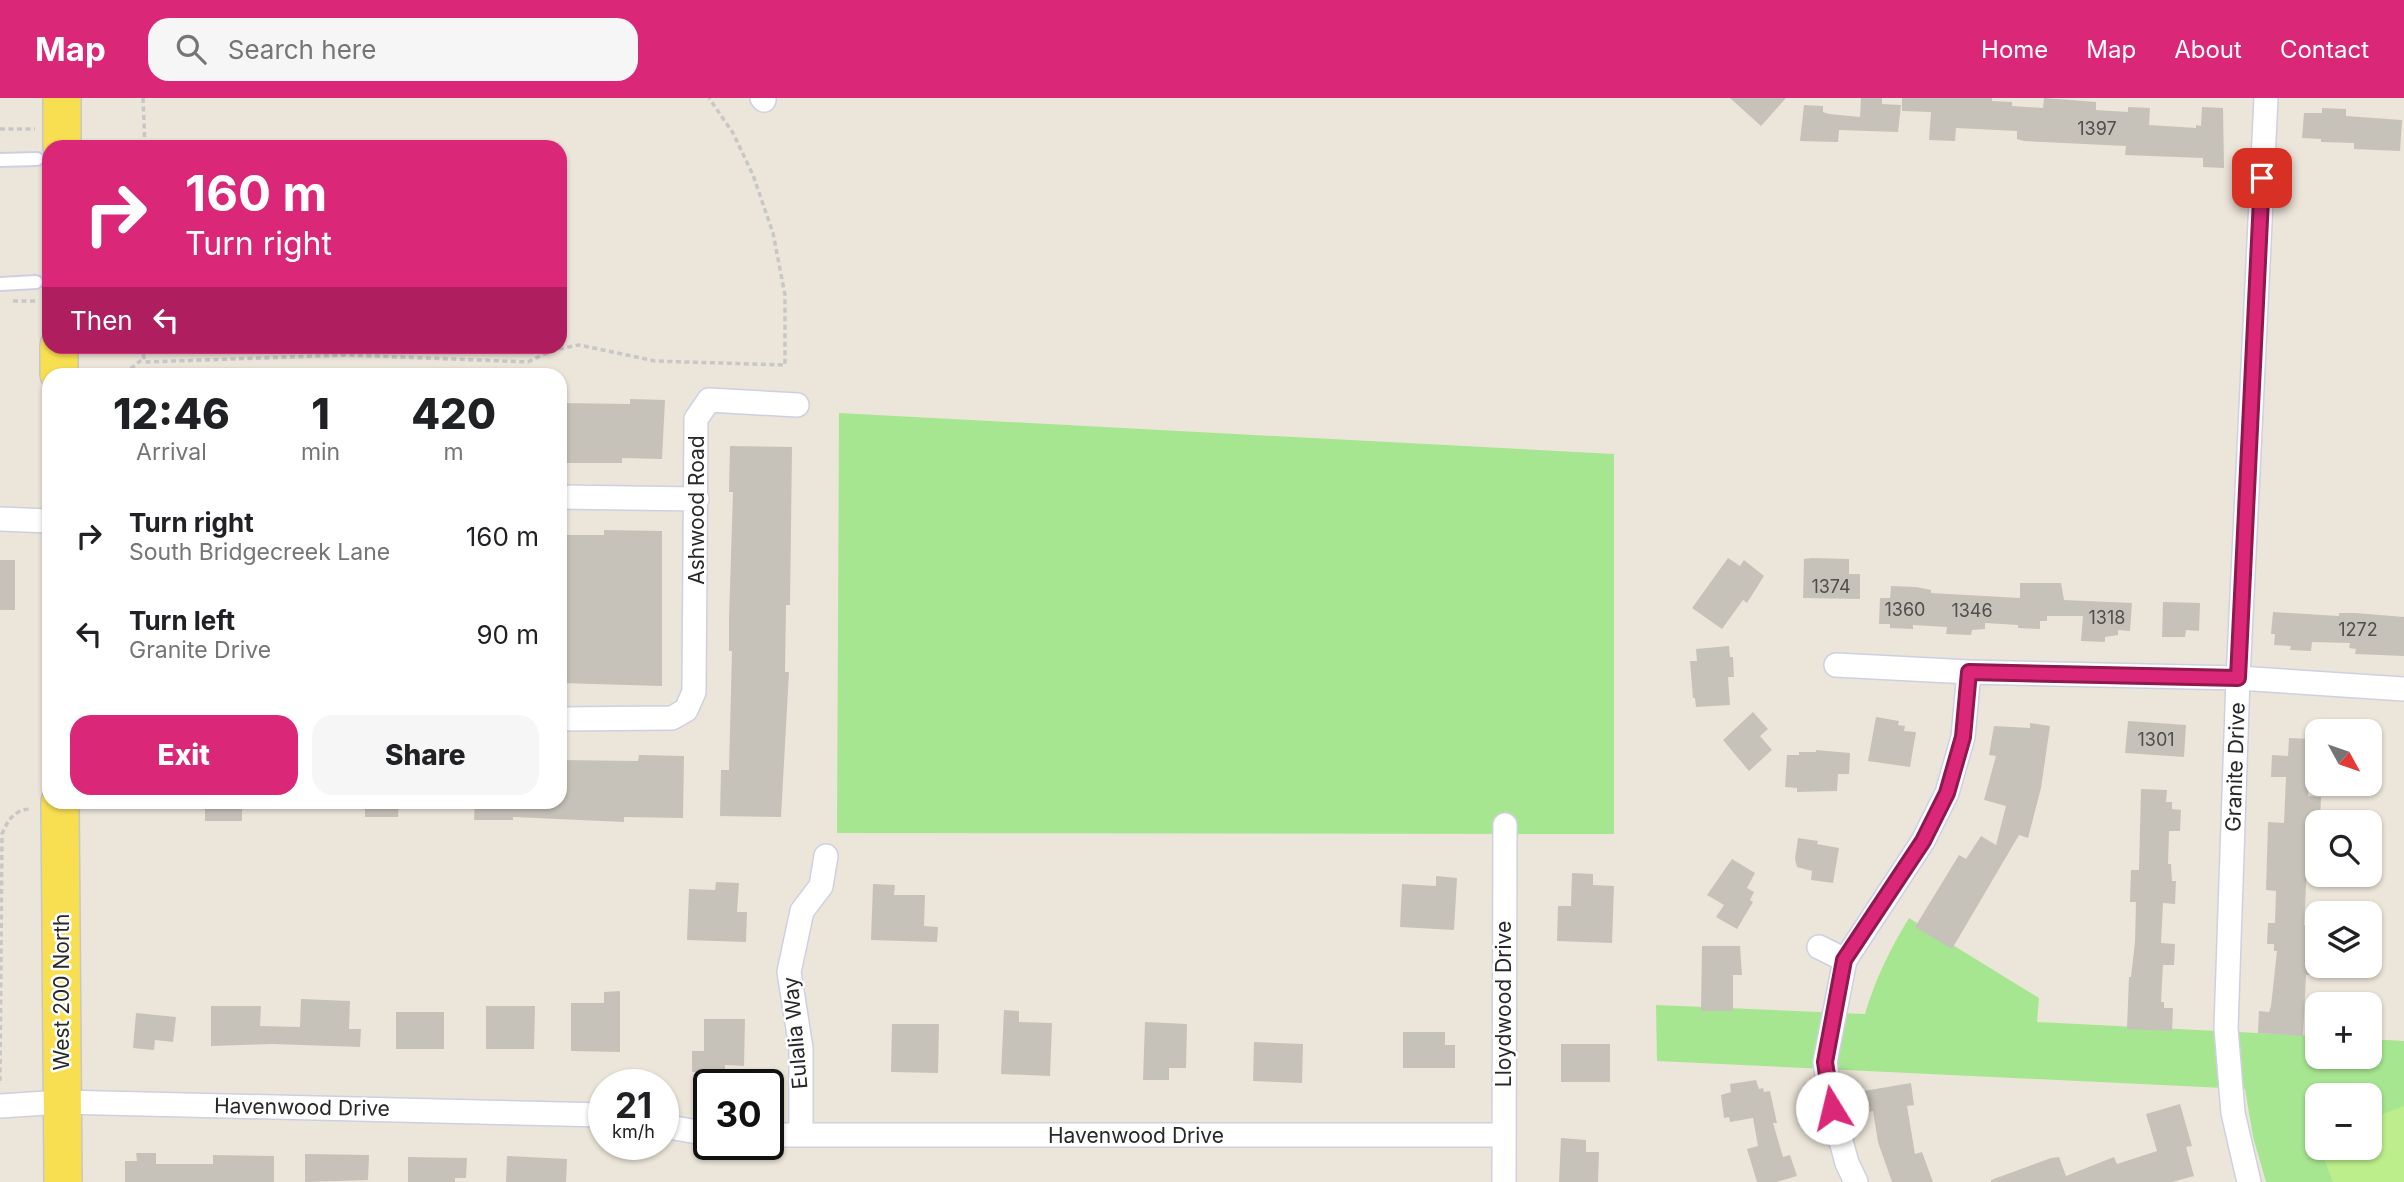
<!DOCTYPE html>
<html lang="en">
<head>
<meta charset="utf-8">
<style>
  :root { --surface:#fff; --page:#f6f6f6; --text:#202124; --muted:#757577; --accent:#db2777 }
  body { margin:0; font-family:Inter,sans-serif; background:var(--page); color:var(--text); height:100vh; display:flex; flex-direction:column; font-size:26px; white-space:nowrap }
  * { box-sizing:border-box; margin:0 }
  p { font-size:23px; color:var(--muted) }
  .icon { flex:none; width:38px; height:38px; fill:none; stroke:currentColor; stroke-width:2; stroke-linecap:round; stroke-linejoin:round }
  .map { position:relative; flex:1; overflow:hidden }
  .drawer { position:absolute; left:42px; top:270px; width:525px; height:441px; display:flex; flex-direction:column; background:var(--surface); border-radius:21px; box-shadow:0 2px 5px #0004 }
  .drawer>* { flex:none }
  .hud { position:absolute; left:42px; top:42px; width:525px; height:214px; border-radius:21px; box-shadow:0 2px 5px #0004; background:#db2777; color:#fff; overflow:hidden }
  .needle { width:46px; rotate:130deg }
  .tools { position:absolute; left:2305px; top:621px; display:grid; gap:14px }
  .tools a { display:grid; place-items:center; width:77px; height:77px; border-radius:14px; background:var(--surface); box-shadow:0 2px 5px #0004; font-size:35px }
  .speed { position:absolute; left:588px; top:971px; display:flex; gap:14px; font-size:35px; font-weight:700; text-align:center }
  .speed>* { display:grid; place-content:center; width:91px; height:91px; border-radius:50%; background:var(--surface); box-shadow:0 2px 5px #0004; line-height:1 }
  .speed small { font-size:18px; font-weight:400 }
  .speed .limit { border:4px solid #111; border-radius:10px; background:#fff; color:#111 }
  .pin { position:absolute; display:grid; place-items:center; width:60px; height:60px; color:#fff; margin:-30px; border-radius:14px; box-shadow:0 4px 10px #0006 }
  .me { position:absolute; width:77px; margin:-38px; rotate:351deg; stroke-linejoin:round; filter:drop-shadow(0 0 5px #0008) }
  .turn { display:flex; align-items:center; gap:24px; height:147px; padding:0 28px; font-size:32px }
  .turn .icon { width:91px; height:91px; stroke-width:2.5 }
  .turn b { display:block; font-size:49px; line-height:60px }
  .then { display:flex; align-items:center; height:66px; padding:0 28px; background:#0003; gap:14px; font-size:26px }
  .eta { display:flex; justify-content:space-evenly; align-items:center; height:119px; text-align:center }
  .eta b { font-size:42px; font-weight:800; line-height:49px }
  .button { display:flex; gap:14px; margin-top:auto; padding:14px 28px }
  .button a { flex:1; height:80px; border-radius:21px; background:var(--accent); color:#fff; font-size:28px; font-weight:800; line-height:80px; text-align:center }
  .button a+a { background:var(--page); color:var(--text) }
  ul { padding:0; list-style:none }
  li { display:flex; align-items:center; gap:21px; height:98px; padding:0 28px }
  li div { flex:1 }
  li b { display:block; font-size:26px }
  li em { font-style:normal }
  header { display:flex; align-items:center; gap:42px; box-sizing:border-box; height:98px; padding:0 35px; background:var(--accent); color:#fff }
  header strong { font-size:33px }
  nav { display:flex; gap:38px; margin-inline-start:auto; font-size:24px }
  .search { width:490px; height:63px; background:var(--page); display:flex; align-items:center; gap:18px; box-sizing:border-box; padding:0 24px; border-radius:21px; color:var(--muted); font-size:26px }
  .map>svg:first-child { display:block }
</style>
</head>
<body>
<header>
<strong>Map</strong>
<div class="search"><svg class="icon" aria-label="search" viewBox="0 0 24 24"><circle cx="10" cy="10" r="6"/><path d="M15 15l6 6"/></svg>Search here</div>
<nav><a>Home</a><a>Map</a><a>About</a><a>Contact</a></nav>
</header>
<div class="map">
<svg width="2404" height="1084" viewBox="0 0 2404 1084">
  <rect width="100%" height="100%" fill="#ece5d9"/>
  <path fill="#a7e691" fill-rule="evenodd" d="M839 315 1614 356V736L837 735Z
    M1909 820 2039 900 2037 924 2317 938V959H2370V941L2404 943V1084H2266L2253 1039 2245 991 1657 963 1656 907 1865 916C1875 882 1890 851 1909 820ZM2317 998H2370V1050H2317Z"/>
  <path fill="#bcee8c" d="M2404 1008V1084H2333L2320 1050H2370V1021Z"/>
  <path fill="#c7c2b9" d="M1730 0H1786L1761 28Z
    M1861 0H1882V6L1901 7 1898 34 1839 32 1838 44 1800 43 1804 7 1823 8V14L1829 16 1860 19Z
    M1902 0H1992V3L2012 4V8L2043 10 2044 0 2096 4V12L2128 14V9L2150 10 2149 27 2196 30V27L2201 28 2202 9 2223 10 2224 70 2203 69V60L2125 57 2126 48 2024 43 2017 41V33L1956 30 1955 43 1929 42 1931 14 1902 13Z
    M2322 10 2346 11V18L2402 22 2400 53 2354 51V45L2321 44V41L2302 40 2304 15H2322Z
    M630 301 665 302 662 361 622 360V365H560V305L630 306Z
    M730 348 792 349 790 507H786L785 574H789L781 719 720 718 721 672H729L732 553H729V521L733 394H729Z
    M604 432 662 433V588L560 585V437H604Z
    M1728 460 1740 468 1744 462 1764 478 1747 505 1743 502 1722 531 1692 510Z
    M1812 460 1849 461V476H1860V501L1803 500 1804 461Z
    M0 462H15V512H0Z
    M2020 485H2061L2064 502 2132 505 2130 533 2118 532V537L2105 539V544L2081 543 2083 518H2047V523H2040V531L2018 530V527L1985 525V531L1972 532 1971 537 1946 536 1947 529 1913 527V531L1890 530V526H1879L1880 500H1890L1891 488 1916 489 1931 492V495L2020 500Z
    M2163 504 2200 505 2199 533 2186 532 2185 539H2162Z
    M2273 514 2339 518V515H2356L2404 519V558L2355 556 2356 551 2349 550 2350 545 2312 544 2311 553 2290 552 2291 548 2274 547 2275 536H2271Z
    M1729 548 1730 559H1733L1734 579H1728L1730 607 1696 609 1695 600H1693L1690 563H1697L1696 551Z
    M1753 614 1768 631 1760 638 1772 652 1749 673 1723 642Z
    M1876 619 1899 623 1898 627 1905 628 1904 633 1916 634 1910 669 1868 663Z
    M2128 623 2186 627 2184 659 2125 655Z
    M2030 625 2050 628 2041 690 2028 740 2019 737 1952 851 1915 829 1959 757 1966 761 1981 738 1996 747 2006 708 1984 702 1996 658 1989 657 1994 628 2030 630Z
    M2289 640 2311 641 2308 698 2321 699 2320 724H2317V750H2308L2304 827 2317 828V849H2312L2310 877H2306L2303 938 2258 935 2259 913 2269 914 2271 908 2277 853H2274V846H2267L2268 825H2275L2276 793 2266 792 2268 724 2284 725 2286 679H2271L2272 657 2288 658Z
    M1816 652 1850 655 1849 676H1838L1837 693 1797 694V690L1785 689 1787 657H1799V654H1816Z
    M639 657 684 658 683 720 624 719V724L513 719V722H474L475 704H560V662L638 663Z
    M2141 691 2167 692 2166 704H2172V711L2181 712 2180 733H2169L2168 766H2171L2172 783H2176L2175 806 2163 805 2161 845 2175 846 2174 867H2163L2161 904H2164V910H2173L2172 933 2127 931 2129 879H2131L2135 844 2136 804H2130L2131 772H2139Z
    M205 704H242V723H205Z
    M365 704H399L398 719H365Z
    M1798 740 1818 743 1817 746 1839 750 1833 785 1811 782 1812 773 1797 769 1795 761Z
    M1732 761 1755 775 1747 790 1754 794 1750 802 1753 804 1737 831 1716 819 1724 807 1707 797Z
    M1572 775 1593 776V787L1614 788 1612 845 1557 843 1558 808H1571Z
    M1436 778 1457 780 1454 832 1400 829 1402 786 1436 788Z
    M716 784 739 785 737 814H747L746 844 687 842 689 791 715 792Z
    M873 786 895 787 894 797H925L924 828 938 829 937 844 871 842Z
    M1702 848H1740L1742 877H1733V913H1701Z
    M620 893V954L571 953V905H604V894Z
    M301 901 350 903 349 931H361L360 949 273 946 211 948V908H261L260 928 300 929Z
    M486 908H535L534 951H486Z
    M1004 912 1019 913V924L1052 925 1050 978 1001 976Z
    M396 914H444V951H396Z
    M136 915 176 919 173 944 155 942 154 952 133 950Z
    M704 921H745L744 968 725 967V974H692V953H704Z
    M1145 924 1187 926 1186 970H1169V982H1143Z
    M892 926H939L938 975 891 974Z
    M1403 934H1445V947H1455V970H1403Z
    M1254 944 1303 946 1302 985 1253 983Z
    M1561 946H1610V984H1561Z
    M1756 982 1759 991 1763 990 1764 994 1770 993 1777 1025H1773L1783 1059 1790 1057 1797 1078 1776 1084H1757L1747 1051 1758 1048 1753 1020 1730 1024 1729 1019 1724 1020 1721 997 1731 994 1730 986Z
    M1911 985 1914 1007 1907 1008 1915 1056 1922 1054 1933 1084H1892L1878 1044 1873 1013 1868 1014 1864 993Z
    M2180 1006 2192 1048 2186 1049 2194 1078 2172 1084H1991V1082L2051 1060 2059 1059 2066 1078 2114 1059 2117 1066 2157 1053 2146 1016Z
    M1561 1040 1586 1042V1054H1599L1598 1084H1559Z
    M136 1055H156V1066H213V1057L274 1058V1084H125V1063H137Z
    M305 1056 369 1057 368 1082 305 1084Z
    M507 1058 567 1061 566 1084H506Z
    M408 1059 467 1060 466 1080H455V1084H408Z"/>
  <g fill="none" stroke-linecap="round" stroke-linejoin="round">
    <defs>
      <path id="lane" d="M0 62 37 61
        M0 186 36 184"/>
      <path id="street" d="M762 0 764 2
        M560 399 697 401
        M0 421 49 423
        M1836 567 1969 574 2238 580 2404 591
        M560 621 672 620 686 612 694 594 696 321 709 302 797 307
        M1819 849 1845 862
        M0 1008 62 1004 604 1017
        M663 1028 709 1036
        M768 1037H1503
        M801 1037V950L789 874 802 813 821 788 826 758
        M1504 1084 1505 727
        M1856 1084 1847 1065 1832 1010 1825 964 1845 862 1923 743 1947 695 1963 639 1969 574
        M2249 1084 2233 1015 2226 930 2238 580 2266 0"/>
      <path id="primary" d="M62 49V0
        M59 276V248
        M60 704 63 1084"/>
    </defs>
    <use href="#lane" stroke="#ced0e2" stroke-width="16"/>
    <use href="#street" stroke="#ced0e2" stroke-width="26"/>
    <use href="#primary" stroke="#c7c7c7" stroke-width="40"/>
    <path stroke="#c7c7c7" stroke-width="3.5" stroke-dasharray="5 3.5" stroke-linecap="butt" d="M143 0 145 49
      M0 31H35
      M13 203H35
      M141 248 145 264 348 257 528 264 553 252 579 247 655 263 785 267V197L773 135 753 77 733 35 709 0
      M124 276 144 260
      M0 983 2 736C8 722 14 712 30 711"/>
    <use href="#lane" stroke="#fff" stroke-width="12"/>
    <use href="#street" stroke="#fff" stroke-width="23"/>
    <use href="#primary" stroke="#f8df52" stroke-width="37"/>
  </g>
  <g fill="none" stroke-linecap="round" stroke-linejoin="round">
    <defs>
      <path id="route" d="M1832 1010 1825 964 1844 862 1923 743 1947 695 1963 639 1969 574 2238 580 2262 80"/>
    </defs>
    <use href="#route" stroke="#8e194d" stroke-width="18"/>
    <use href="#route" stroke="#db2777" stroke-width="12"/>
  </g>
  <g text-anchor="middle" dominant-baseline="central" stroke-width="5" stroke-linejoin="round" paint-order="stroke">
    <g font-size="18" fill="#504e4c">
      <text x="2097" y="30">1397</text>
      <text x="1831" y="488">1374</text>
      <text x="1905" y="511">1360</text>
      <text x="1972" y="512">1346</text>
      <text x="2107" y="519">1318</text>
      <text x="2358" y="531">1272</text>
      <text x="2156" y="641">1301</text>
    </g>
    <g font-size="21" fill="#282828" stroke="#fff">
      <text transform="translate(696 412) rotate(-90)">Ashwood Road</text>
      <text transform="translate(2235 669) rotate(-88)">Granite Drive</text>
      <text transform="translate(61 894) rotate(-90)">West 200 North</text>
      <text transform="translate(1503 906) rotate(-90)">Lloydwood Drive</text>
      <text transform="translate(795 935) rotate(-95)">Eulalia Way</text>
      <text transform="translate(302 1009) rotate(1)">Havenwood Drive</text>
      <text x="1136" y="1037">Havenwood Drive</text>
    </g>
  </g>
</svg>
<div class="tools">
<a><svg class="needle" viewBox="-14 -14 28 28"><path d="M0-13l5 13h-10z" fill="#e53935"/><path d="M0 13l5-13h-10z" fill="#757577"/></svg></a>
<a><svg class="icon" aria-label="search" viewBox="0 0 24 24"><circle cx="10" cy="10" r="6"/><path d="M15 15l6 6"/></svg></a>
<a><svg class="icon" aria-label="layers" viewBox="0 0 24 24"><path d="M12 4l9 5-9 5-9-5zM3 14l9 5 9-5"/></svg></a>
<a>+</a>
<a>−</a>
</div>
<div class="speed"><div>21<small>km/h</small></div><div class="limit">30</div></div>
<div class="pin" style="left:2262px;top:80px;background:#d93025"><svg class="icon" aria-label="arrive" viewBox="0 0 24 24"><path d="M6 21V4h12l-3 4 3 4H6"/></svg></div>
<svg class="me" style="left:1832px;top:1010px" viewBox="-20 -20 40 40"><circle r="19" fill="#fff"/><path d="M0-13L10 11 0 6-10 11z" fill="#db2777"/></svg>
<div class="hud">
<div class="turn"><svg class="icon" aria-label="right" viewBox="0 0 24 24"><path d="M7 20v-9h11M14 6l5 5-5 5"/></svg><div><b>160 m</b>Turn right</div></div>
<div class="then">Then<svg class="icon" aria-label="left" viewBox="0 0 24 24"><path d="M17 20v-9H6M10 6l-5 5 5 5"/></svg></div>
</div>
<section class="drawer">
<div class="eta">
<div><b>12:46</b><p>Arrival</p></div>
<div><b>1</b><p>min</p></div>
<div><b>420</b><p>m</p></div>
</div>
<ul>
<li><svg class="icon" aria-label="right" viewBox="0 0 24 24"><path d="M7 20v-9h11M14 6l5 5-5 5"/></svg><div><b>Turn right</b><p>South Bridgecreek Lane</p></div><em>160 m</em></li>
<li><svg class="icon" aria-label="left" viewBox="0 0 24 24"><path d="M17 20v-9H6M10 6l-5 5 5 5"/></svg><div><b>Turn left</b><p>Granite Drive</p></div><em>90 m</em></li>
</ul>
<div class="button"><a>Exit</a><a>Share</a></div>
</section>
</div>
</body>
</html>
